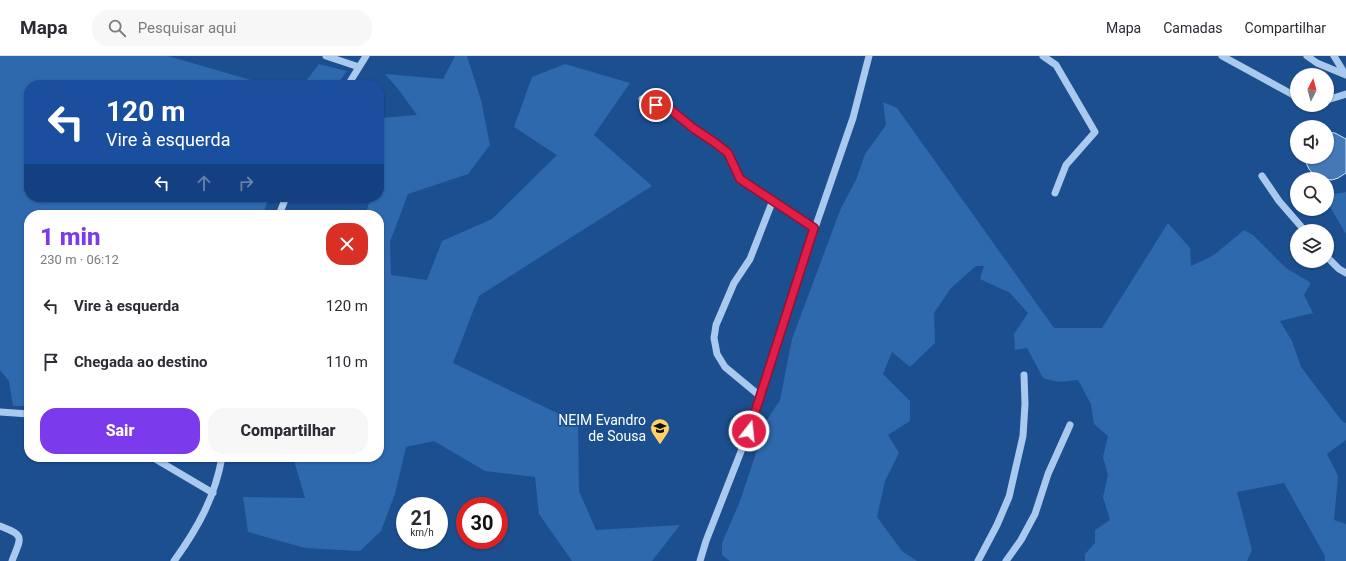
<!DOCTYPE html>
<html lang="pt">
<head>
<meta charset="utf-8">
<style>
  :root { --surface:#fff; --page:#f7f7f7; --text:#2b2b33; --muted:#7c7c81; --line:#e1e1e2; --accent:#7c3aed }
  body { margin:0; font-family:Roboto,sans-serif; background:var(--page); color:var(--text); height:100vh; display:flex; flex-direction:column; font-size:15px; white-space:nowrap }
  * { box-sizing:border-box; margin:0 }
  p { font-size:13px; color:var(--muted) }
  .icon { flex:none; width:22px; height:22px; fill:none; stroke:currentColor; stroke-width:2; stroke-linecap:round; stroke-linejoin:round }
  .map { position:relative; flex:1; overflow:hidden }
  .side { position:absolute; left:24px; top:154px; width:360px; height:252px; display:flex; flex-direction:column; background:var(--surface); border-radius:16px; box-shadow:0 1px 3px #0004 }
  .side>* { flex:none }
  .hud { position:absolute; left:24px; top:24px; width:360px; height:122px; border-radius:16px; box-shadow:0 1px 3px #0004; background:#1a4fa0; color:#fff; overflow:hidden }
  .needle { width:26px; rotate:6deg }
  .fabs { position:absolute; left:1290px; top:12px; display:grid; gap:8px }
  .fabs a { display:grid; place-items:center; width:44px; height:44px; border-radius:50%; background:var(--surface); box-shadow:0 1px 3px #0004; font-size:20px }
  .speed { position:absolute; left:396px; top:441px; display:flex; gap:8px; font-size:20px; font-weight:700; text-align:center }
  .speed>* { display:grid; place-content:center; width:52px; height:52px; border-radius:50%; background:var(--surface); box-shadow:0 1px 3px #0004; line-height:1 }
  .speed small { font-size:10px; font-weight:400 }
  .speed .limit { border:6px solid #d22; background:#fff; color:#111 }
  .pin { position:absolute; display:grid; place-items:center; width:34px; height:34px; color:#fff; margin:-17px; border:2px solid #fff; border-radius:50%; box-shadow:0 1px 4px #0007 }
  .me { position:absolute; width:44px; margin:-22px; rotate:16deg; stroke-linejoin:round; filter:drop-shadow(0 0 3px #0008) }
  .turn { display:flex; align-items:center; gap:14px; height:84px; padding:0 16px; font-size:18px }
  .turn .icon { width:52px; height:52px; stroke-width:2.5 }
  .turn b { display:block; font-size:28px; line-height:34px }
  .lanes { display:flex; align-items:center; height:38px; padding:0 16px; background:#0003; justify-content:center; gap:20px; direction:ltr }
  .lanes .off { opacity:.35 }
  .round { display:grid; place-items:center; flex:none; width:42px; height:42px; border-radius:16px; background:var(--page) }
  .summary { display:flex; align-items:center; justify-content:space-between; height:68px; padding:0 16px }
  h1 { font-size:24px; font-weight:800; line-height:30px; color:var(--accent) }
  .primary-button { display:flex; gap:8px; margin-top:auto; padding:8px 16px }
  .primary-button a { flex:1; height:46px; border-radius:16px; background:var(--accent); color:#fff; font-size:16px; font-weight:800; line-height:46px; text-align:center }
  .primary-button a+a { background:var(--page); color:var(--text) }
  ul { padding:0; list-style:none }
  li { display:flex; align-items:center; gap:12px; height:56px; padding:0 16px }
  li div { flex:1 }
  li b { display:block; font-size:15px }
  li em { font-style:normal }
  header { display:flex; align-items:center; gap:24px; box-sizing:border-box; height:56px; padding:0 20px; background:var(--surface); border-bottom:1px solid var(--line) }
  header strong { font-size:19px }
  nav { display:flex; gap:22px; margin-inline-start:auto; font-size:14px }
  .search { width:280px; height:36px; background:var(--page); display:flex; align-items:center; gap:10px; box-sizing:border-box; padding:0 14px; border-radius:16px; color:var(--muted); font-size:15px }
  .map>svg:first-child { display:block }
</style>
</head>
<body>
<header>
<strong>Mapa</strong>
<div class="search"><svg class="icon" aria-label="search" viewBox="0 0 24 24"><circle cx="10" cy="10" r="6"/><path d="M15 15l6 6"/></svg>Pesquisar aqui</div>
<nav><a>Mapa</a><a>Camadas</a><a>Compartilhar</a></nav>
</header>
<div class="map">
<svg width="1346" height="505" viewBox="0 0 1346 505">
  <rect width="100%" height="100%" fill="#1b4f8f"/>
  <path fill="#2e69ad" d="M0 0H168L268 29H29V141H269L263 159H29V350H13L9 325 0 314Z
    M455 0H467L481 44 490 89 468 118 408 138 390 186 391 219 427 224 442 185 492 163 557 99 514 71 532 21 565 8 630 27 594 79 652 130 479 240 453 307 578 367 579 435 596 474 680 469 652 505H572L539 458 535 421 485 415 434 385 406 391 395 438 381 475 360 495 305 492 248 476 243 441 305 442 293 401H379V159H365L371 141H379L380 62 417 59 398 33 385 18 443 23Z
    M319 8 347 15 337 29H303Z
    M883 46 897 52 1054 272H1102L1168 167 1190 192 1191 210 1214 199 1244 174 1253 179 1286 212 1311 227 1304 239 1313 257 1280 265 1292 285 1301 311 1342 365 1346 367V384L1327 398 1338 420 1334 464 1346 468V505H1325V500L1284 427 1237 436 1252 494 1247 505H1085V498L1095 487V474L1110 464 1103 441 1108 419 1103 401 1108 380 1094 368 1091 348 1078 324 1058 326 1043 322 1027 292 1015 294 1014 278 1028 257 1010 237 980 223 984 210H976L951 232 934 257 935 287 910 311 892 296 883 318 910 345V365L888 379 899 397 885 425 877 461 902 495 917 505H730L722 499V487L740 445 767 364 780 344 792 283 841 152 856 124 865 98 886 69Z
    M1346 136V178L1327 146V139Z"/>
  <path fill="#4478b7" stroke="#cfe3fa" d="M1327 76 1335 77 1346 83V117L1338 122 1332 124 1323 123 1314 119 1309 113 1303 101H1327Z"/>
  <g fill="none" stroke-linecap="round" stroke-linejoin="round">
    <path stroke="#a9c9ee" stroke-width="7" d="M326 0 359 11
      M1043 0 1056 9 1095 76 1066 109 1055 137
      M1222 0 1297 41
      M1307 0 1317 7 1346 19
      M1334 0 1345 18
      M348 29 366 0
      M642 43 671 54 693 73 714 86 728 97 740 123 757 135 773 144 815 172
      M1327 44 1346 38
      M1262 120 1279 145 1305 175
      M279 159 286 141
      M1327 201 1339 213 1346 217
      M760 340 725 311 717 298 714 282 716 269 734 227 750 203 773 144
      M0 356 29 358
      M152 401 213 437
      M0 470C26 480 21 481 12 505
      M174 505C198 472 215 441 222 401
      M700 505 706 485 749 375 815 172 853 62 869 0
      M978 505 997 469 1009 441 1023 380 1025 348 1024 319
      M1006 505 1021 484 1035 458 1048 418 1070 369"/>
  </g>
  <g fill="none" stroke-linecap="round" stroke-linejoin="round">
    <defs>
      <path id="route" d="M656 49 671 54 693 72 714 86 728 97 740 123 814 172 749 375"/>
    </defs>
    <use href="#route" stroke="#92132f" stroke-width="10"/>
    <use href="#route" stroke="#e11d48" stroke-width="7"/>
  </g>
  <defs>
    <symbol id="school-pin" viewBox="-11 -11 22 30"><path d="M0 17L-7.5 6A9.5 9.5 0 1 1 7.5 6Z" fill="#ffd166" stroke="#1b4f8f"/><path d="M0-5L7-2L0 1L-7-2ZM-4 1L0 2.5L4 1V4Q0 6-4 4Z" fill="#111"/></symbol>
  </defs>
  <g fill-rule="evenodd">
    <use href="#school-pin" x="649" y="361" width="22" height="30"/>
  </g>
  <g text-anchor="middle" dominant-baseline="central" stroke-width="3.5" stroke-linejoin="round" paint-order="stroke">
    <g font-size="14" fill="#fff" stroke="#1b4f8f" text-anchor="end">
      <text x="646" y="364">NEIM Evandro<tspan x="646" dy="16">de Sousa</tspan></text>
    </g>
  </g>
</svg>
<div class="fabs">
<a><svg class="needle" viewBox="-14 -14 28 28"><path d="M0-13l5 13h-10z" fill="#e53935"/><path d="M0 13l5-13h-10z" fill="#7c7c81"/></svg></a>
<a><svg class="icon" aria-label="sound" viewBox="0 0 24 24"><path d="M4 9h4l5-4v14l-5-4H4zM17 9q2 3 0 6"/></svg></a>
<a><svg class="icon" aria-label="search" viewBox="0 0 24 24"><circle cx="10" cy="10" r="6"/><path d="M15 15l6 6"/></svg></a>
<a><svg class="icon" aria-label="layers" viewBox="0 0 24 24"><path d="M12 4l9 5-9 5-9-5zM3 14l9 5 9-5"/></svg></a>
</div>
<div class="speed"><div>21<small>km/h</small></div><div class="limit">30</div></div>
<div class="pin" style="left:656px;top:49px;background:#d93025"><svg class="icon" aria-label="arrive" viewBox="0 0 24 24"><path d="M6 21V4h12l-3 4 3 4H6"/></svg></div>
<svg class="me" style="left:749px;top:375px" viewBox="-20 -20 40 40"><circle r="17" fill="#e11d48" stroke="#fff" stroke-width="3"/><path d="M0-11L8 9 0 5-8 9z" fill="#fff"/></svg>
<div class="hud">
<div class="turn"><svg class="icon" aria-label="left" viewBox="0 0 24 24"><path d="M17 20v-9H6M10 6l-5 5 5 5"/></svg><div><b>120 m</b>Vire à esquerda</div></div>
<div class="lanes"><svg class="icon" aria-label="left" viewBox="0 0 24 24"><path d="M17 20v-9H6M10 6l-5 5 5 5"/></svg><svg class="icon off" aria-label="ahead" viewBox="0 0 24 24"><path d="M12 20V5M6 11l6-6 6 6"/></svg><svg class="icon off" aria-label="right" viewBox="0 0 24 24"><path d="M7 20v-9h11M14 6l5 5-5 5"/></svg></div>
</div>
<section class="side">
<div class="summary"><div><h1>1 min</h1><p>230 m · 06:12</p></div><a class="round" style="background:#d93025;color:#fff"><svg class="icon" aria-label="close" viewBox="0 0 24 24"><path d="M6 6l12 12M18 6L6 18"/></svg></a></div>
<ul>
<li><svg class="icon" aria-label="left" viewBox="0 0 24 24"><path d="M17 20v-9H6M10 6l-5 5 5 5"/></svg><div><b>Vire à esquerda</b></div><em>120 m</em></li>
<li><svg class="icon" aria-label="arrive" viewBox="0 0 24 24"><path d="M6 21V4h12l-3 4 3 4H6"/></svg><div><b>Chegada ao destino</b></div><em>110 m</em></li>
</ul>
<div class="primary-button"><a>Sair</a><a>Compartilhar</a></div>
</section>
</div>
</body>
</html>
